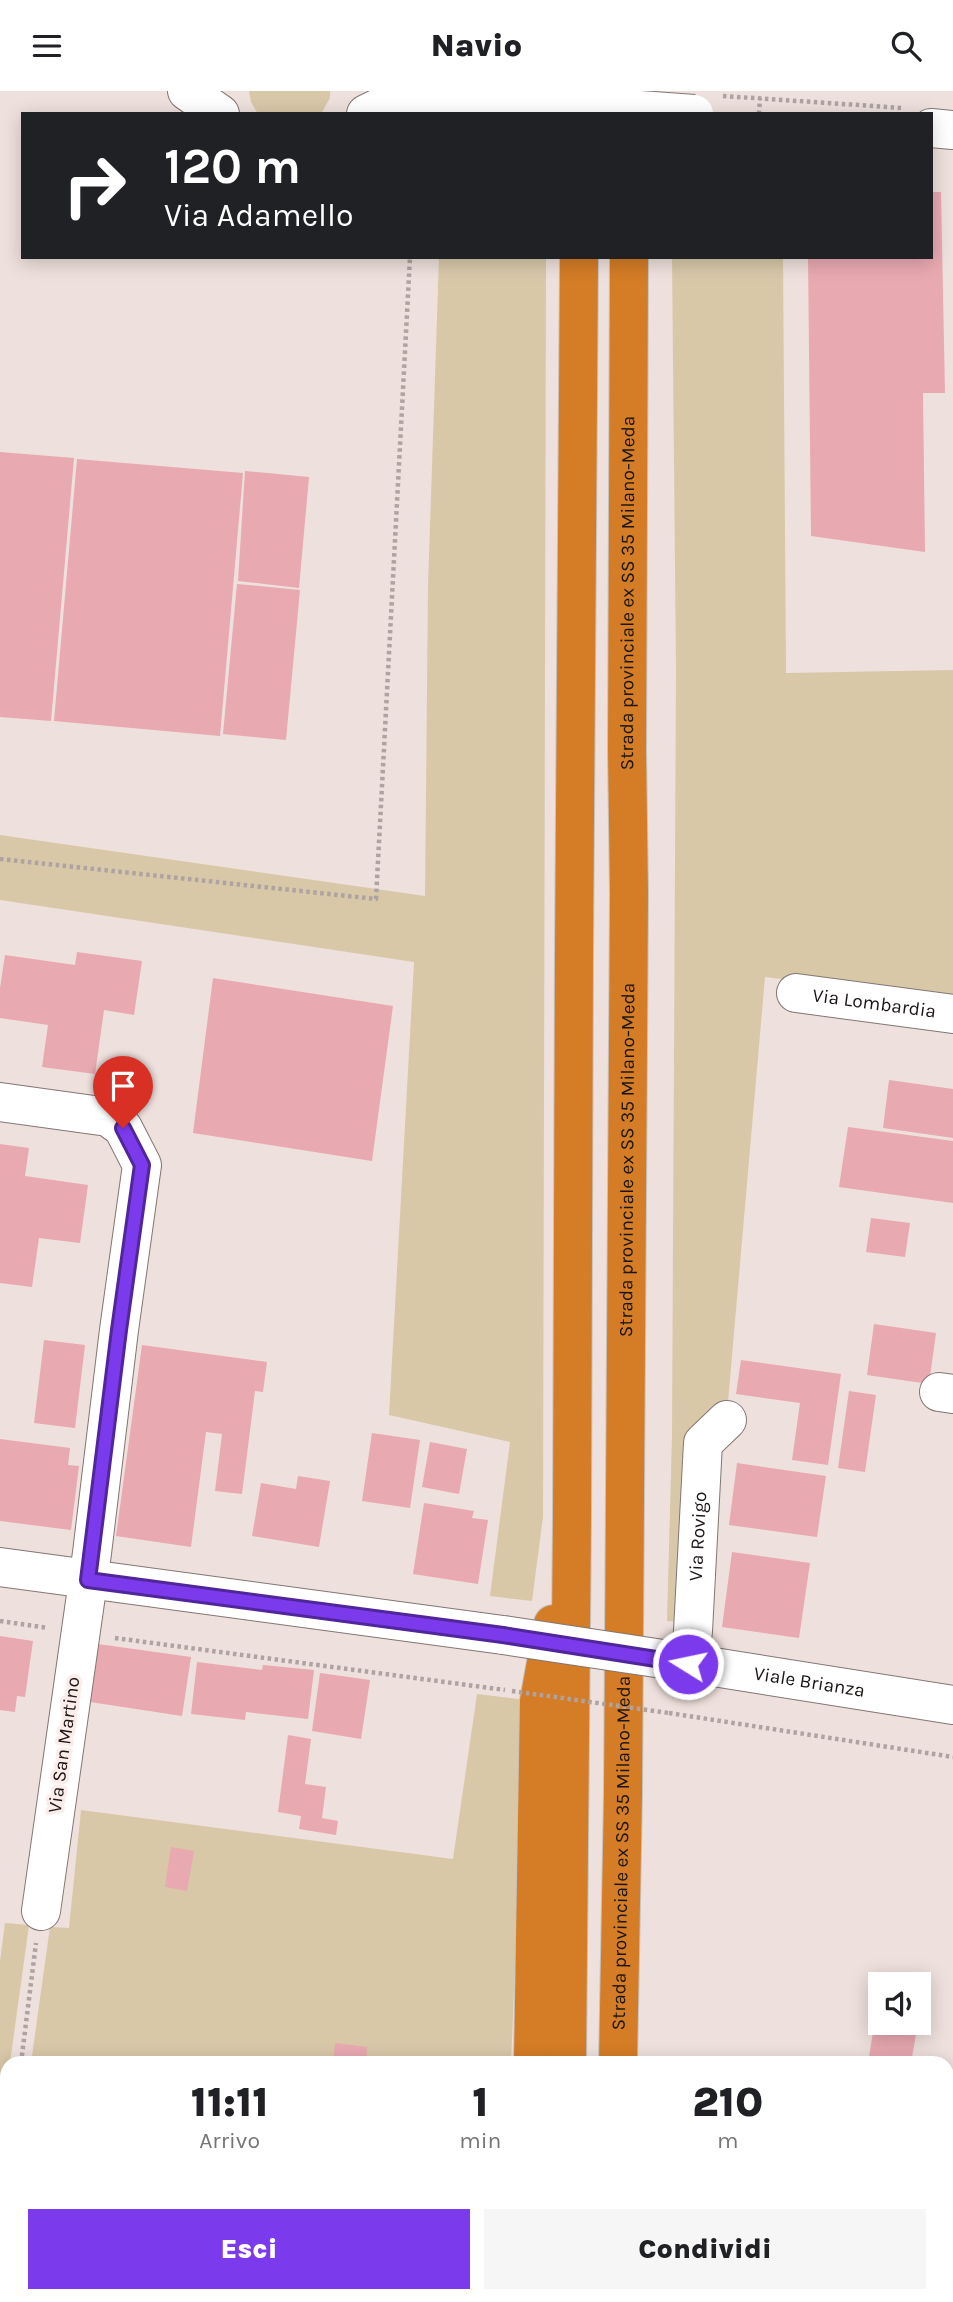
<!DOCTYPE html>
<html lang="it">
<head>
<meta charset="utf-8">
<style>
  :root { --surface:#fff; --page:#f6f6f6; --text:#202124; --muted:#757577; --accent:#7c3aed }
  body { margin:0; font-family:Karla,sans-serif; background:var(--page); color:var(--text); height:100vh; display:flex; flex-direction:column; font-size:26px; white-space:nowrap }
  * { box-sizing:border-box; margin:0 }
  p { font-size:23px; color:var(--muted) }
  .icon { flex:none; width:38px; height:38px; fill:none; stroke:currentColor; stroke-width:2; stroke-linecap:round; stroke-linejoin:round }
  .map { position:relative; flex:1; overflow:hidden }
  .drawer { position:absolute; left:0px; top:1965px; width:954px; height:247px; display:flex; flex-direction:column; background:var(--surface); border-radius:21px 21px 0 0; box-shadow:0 4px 18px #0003 }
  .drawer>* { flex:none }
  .top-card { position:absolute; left:21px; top:21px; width:912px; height:147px; border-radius:0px; box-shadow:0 4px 18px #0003; background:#202124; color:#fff; overflow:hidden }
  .fabs { position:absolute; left:868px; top:1881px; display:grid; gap:14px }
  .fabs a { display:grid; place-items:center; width:63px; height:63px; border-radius:0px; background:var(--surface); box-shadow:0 4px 18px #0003; font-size:35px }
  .pin { position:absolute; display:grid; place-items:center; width:60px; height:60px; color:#fff; margin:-72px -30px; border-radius:50% 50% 50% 0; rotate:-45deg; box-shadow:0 0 7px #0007 }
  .pin .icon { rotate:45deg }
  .me { position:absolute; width:77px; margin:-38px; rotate:280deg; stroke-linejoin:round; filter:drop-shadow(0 0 5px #0008) }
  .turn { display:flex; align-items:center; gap:24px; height:147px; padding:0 28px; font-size:32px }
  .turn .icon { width:91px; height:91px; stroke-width:2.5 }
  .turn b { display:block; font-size:49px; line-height:60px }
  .eta { display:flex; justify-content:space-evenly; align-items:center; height:119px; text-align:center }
  .eta b { font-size:42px; font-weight:800; line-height:49px }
  .cta { display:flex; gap:14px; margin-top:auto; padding:14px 28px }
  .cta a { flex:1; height:80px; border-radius:0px; background:var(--accent); color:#fff; font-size:28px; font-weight:800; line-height:80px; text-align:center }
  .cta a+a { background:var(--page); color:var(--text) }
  header { display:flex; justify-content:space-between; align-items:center; height:91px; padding:0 28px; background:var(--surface); font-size:32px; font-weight:800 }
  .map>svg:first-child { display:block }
</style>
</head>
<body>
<header><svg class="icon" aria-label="menu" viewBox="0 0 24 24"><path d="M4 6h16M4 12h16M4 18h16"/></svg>Navio<svg class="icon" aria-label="search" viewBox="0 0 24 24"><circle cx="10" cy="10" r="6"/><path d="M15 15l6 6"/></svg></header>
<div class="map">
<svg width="953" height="2211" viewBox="0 0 953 2211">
  <rect width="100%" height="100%" fill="#eee0dc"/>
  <path fill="#d8c8a8" d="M249 0H330V7L321 23H258L251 11Z
    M439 166H546L543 1426 532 1510 490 1505 510 1351 389 1324 414 871 0 809V744L425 805 428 495Z
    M672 166H783L786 582 953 579V909L765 886 728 1311 681 1531 667 1530 672 1345 676 579Z
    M477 1603 526 1609 511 1972H31L50 1836 69 1837 81 1719 453 1768Z
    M5 1832 29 1834 10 1972H7V1998L0 2052V1870Z"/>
  <path fill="#e9a9b1" d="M931 101H941L945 302H923L925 461 811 445 808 166H931Z
    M0 361 74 367 51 630 0 626Z
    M77 368 243 382 220 645 54 630Z
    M245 380 309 386 299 497 238 490Z
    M237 493 300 499 286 649 223 643Z
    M77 861 142 870 134 924 104 919 95 983 42 976 48 934 0 927V897L5 864 75 874Z
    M213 887 393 915 372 1070 193 1042Z
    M889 989 953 998V1047L883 1037Z
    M848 1036 953 1050V1112L839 1096Z
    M0 1053 29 1057 25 1085 88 1094 80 1152 39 1147 32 1196 0 1192Z
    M871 1127 910 1132 905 1166 866 1161Z
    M874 1233 936 1242 929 1293 867 1284Z
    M44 1249 85 1254 75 1337 34 1332Z
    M142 1254 267 1271 263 1301 255 1300 242 1403 215 1400 222 1343 206 1341 191 1456 116 1445Z
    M741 1269 841 1283 828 1374 792 1369 800 1312 736 1303Z
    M849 1300 876 1304 865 1381 838 1377Z
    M372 1342 420 1349 410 1417 362 1410Z
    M0 1348 70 1357 68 1374 79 1375 71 1439 0 1430Z
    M430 1351 467 1358 459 1403 422 1396Z
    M737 1372 826 1385 817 1446 729 1434Z
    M298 1385 330 1390 319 1456 252 1445 261 1392 296 1398Z
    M424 1412 474 1420 472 1427 488 1429 478 1493 413 1483Z
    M732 1461 810 1472 799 1547 722 1536Z
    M0 1545 33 1550 25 1606 17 1605 15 1621 0 1619Z
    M98 1553 191 1566 182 1625 90 1611Z
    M197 1571 262 1579 263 1574 314 1579 308 1628 246 1621 245 1629 191 1623Z
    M320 1582 370 1589 361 1648 312 1640Z
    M288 1644 311 1648 305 1693 326 1696 322 1727 338 1730 336 1744 299 1738 301 1725 278 1721Z
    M171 1756 194 1760 187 1800 165 1796Z
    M879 1903 880 1932H918L911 1972H868Z
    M335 1952 367 1956 366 1972H333Z"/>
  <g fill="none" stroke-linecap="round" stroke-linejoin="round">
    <defs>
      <g id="minor">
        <path d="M187 0 220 23"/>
        <path d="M405 0 409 2 519 10"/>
        <path d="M366 23 409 2"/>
        <path d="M931 37 953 39"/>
        <path id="s1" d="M796 902 953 923"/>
        <path d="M0 1011 108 1026 123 1037 142 1074 119 1239 92 1462 41 1820"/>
        <path d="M939 1301 953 1303"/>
        <path d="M0 1476 503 1544"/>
        <path id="s2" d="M676 1570 953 1614"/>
        <path id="s3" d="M689 1573 693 1540 703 1352 727 1329"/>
      </g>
      <g id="highway">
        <path d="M533 1972 539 1610 553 1533"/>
        <path d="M567 1972 572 1427 574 862 579 166"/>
        <path id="s4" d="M618 1972 623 1703 629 803 627 660 629 166"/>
        <path d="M626 2205 627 2211"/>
        <path d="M513 2211 514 2205"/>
        <path d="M556 2211V2205"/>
      </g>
    </defs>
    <use href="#minor" stroke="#837673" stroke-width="40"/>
    <use href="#highway" stroke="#c4c2c2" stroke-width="40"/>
    <path stroke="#aea3a0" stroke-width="4.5" stroke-dasharray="3.5 3.5" stroke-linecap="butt" d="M723 5 903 17
      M759 23 760 7
      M0 768 376 808 410 166
      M0 1530 48 1537
      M115 1547 505 1599
      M669 1622 953 1666
      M21 1972 36 1852
      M0 2127 7 2075"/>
    <use href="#minor" stroke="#fff" stroke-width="38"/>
    <use href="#highway" stroke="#d47c26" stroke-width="38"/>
    <defs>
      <path id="minor-bridge" d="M519 10 694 23
        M503 1544 676 1570"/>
    </defs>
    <use href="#minor-bridge" stroke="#837673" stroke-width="40" stroke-linecap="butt"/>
    <path stroke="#aea3a0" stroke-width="4.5" stroke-dasharray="3.5 3.5" stroke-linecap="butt" d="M512 1600 669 1622"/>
    <use href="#minor-bridge" stroke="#fff" stroke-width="38"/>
  </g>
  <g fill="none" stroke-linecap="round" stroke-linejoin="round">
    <defs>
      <path id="route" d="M123 1037 142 1074 119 1239 88 1489 503 1544 688 1573"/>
    </defs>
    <use href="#route" stroke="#51269a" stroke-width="18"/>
    <use href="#route" stroke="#7c3aed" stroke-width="12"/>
  </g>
  <g text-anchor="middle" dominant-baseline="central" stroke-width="7" stroke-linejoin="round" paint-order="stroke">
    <g font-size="19" fill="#1b1615" stroke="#fcedea">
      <text stroke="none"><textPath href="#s4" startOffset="1470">Strada provinciale ex SS 35 Milano-Meda</textPath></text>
      <text stroke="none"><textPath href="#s1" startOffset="79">Via Lombardia</textPath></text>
      <text stroke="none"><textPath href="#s4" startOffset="903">Strada provinciale ex SS 35 Milano-Meda</textPath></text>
      <text stroke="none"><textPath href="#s3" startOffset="128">Via Rovigo</textPath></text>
      <text stroke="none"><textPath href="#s2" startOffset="135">Viale Brianza</textPath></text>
      <text transform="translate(64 1654) rotate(-82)">Via San Martino</text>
      <text stroke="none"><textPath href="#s4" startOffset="210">Strada provinciale ex SS 35 Milano-Meda</textPath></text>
    </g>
  </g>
</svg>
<div class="fabs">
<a><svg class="icon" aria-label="sound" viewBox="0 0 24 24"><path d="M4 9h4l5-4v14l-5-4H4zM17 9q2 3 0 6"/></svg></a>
</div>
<div class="pin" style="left:123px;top:1037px;background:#d93025"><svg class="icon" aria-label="arrive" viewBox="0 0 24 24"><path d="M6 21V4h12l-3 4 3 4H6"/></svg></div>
<svg class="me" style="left:688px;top:1573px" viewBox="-20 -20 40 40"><circle r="17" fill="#7c3aed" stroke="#fff" stroke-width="3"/><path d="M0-11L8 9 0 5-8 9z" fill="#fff"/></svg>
<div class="top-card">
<div class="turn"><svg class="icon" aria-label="right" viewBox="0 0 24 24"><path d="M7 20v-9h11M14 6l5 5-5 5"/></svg><div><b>120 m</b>Via Adamello</div></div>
</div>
<section class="drawer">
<div class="eta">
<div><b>11:11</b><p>Arrivo</p></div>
<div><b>1</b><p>min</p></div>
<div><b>210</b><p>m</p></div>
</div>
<div class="cta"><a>Esci</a><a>Condividi</a></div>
</section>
</div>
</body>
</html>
